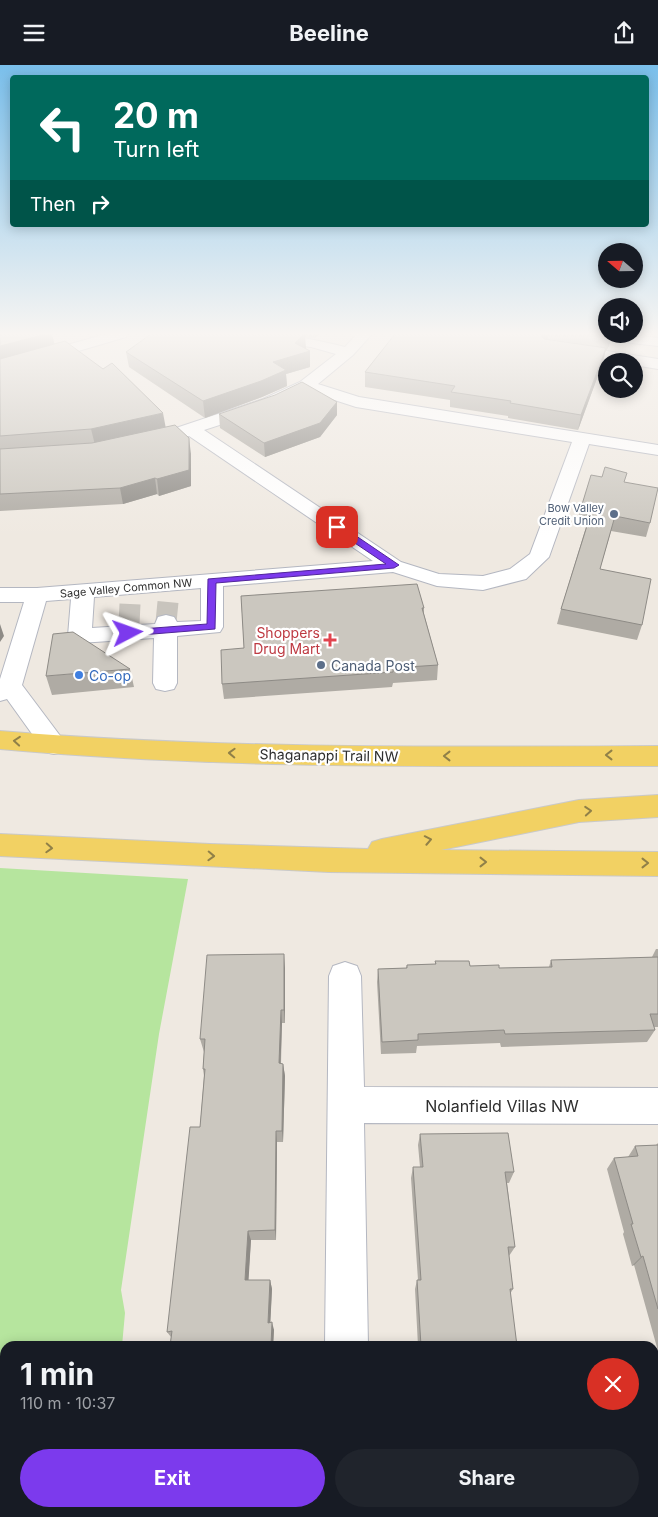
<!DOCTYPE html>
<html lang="en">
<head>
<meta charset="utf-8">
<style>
  :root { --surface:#171b24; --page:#20242c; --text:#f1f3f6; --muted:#9ea1a6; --accent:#7c3aed }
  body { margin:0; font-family:Inter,sans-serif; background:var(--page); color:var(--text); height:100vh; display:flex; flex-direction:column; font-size:19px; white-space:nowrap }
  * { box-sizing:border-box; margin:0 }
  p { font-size:16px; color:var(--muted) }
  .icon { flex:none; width:28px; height:28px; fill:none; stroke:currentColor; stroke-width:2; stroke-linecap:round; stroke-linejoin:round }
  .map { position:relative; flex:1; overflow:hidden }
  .drawer { position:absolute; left:0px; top:1276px; width:659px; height:176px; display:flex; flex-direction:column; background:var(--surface); border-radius:15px 15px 0 0; box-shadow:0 2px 12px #0003 }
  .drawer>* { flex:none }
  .top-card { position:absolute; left:10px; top:10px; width:639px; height:152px; border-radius:5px; box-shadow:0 2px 12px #0003; background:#00695c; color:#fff; overflow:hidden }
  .needle { width:32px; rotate:290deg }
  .buttons { position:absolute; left:598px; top:178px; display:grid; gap:10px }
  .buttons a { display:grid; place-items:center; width:45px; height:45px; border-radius:50%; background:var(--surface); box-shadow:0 2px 12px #0003; font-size:25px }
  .pin { position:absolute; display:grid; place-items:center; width:42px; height:42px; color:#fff; margin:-21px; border-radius:10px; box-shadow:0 2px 8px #0006 }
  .me { position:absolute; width:55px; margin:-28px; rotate:86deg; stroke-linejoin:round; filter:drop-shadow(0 0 4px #0008) }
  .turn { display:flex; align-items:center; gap:18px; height:105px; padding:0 20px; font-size:22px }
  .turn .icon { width:65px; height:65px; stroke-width:2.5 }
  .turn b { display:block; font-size:35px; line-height:42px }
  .then { display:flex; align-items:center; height:48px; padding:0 20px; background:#0003; gap:10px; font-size:19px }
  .round { display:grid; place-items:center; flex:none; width:52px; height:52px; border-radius:26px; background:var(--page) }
  .headline { display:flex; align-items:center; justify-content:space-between; height:85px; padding:0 20px }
  h1 { font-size:30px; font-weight:700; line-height:38px }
  .cta { display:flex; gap:10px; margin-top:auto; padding:10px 20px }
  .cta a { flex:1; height:58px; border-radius:30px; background:var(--accent); color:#fff; font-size:20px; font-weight:700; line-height:58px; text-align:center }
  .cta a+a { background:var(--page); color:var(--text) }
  header { display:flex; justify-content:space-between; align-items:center; height:65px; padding:0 20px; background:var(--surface); font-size:22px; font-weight:700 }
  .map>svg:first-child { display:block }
</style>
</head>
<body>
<header><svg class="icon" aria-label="menu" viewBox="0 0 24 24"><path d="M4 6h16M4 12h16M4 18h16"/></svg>Beeline<svg class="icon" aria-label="share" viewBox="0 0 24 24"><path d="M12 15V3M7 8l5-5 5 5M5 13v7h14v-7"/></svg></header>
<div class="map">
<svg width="658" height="1452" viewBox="0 0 658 1452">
  <rect width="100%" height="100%" fill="#efe9e1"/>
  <path fill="#b6e59e" d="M0 803 188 814 159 969 121 1225 125 1248 122 1281H5V1448H104V1452H0Z"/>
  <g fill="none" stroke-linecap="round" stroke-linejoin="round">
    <path stroke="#c8c4bd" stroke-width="21" stroke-dasharray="21 11" stroke-linecap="butt" d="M166 557 168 537
      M129 559 130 539"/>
    <defs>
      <path id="minor" d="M106 269H128L126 272 0 309V299Z
        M227 269C266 265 306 272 345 282L357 269H372L353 290 318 319 359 332 658 380V390L589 379 549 492 526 514 483 525 437 521 393 507 223 521V562L220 567 177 571V618L174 624 165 626 156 624 153 618 154 573 80 578 72 576 68 571 71 534 46 536 22 620 67 680 63 687 54 689 45 687 7 634 0 636V614L24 537H0V523H37L373 496 189 371 179 373 173 372 170 368 173 364 263 334 300 317 336 289 311 282 234 273 229 272ZM307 326 356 342 572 377 530 489 510 504 483 511 439 509 401 497 204 365 275 342ZM201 523V556L177 557 174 552 166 550 158 552 155 559 92 563 94 532Z
        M581 269H625L658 273V281L588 273 583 272Z
        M568 280 658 294V304L634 300V296H611L563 288 560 285 563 282Z
        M345 897 357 901 361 911 364 1022 658 1023V1059L364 1058 368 1281H325L329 911 333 901Z
        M324 1448H372V1452H324Z"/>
      <path id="major" d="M0 666C219 684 438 682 658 681V701C438 701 219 704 0 684Z
        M658 730V752L579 757 441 785 658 787V811L329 807 0 791V769L210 779 368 784 372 777 382 774 579 735Z"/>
    </defs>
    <use href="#minor" stroke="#b4b7c1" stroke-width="2"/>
    <use href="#major" stroke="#c9c9c9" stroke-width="2"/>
    <use href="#minor" fill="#fff" fill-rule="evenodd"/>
    <use href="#major" fill="#f2d163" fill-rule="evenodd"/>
  </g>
  <path fill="#afaba4" d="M0 269H52L54 279 165 362 191 389V421L159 431 157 429 123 439 0 446Z
    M151 269H319L315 273 305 272V284L310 286V302L286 309 287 321 262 332 205 353 129 302 126 287Z
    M395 269H612L610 277 607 285H606L603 297 578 365 508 353V351L450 342V335L365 322V307Z
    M219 349 337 350 320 372 265 392 220 363Z
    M624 417 650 458 646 472 611 466 600 504 642 560 637 575 557 559 561 544 586 462 576 460 580 446Z
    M241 531 424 543V549L438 600 437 615 393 618 392 622 224 634 222 619 244 583Z
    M130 604 134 622 52 630 46 611Z
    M656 884H658V962H654L655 965 647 977 501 982 500 978 417 981 416 988 381 989 377 917 378 904 406 903 407 900 435 899V896L470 901 499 903 549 902 551 895 652 892Z
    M285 903V958H282L281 999H283L285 1011 283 1077H277L276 1175H251L248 1215H270L272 1224 270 1258 274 1265 273 1281H170L171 1272 167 1267 200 1062 204 1011 203 1004 204 987 200 974Z
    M420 1069 514 1107 509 1118H507L515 1182 509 1191 513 1224 510 1229 517 1281H418L415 1224 417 1215H418L411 1113 413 1102H420L418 1080Z
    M658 1078V1286L634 1200 632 1201 623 1169 624 1167 607 1104 614 1093 628 1092 635 1081 656 1080Z
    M434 1448H554V1452H434Z"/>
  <path fill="#8e8b86" d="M46 269H52L55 281 0 297V281Z
    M304 269H305L306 283 300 289 310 286V302L286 309 287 321 262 332 205 353 203 336 273 297 295 278Z
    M315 269H319L315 273Z
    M540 269H549L547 276 541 278Z
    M611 269H612L610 277 607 285Z
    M606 283 603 297 578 365 581 350Z
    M337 337V350L320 372 265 392 264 378Z
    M163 348 166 364 95 380 91 364Z
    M189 373 191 389V421L159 431 157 414Z
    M155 413 157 429 123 439 120 423Z
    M0 559 4 571 0 577Z
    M284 889 285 903V958L284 945Z
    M281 945 282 958 280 1011 279 998Z
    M283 999 285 1011 283 1077 282 1066Z
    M276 1066 277 1077 276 1175 275 1165Z
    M248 1166 251 1175 248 1224 245 1215Z
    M643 1191 634 1200 632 1201 641 1192Z
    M270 1215 272 1224 270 1265 268 1258Z
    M272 1257 274 1265 273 1281H271Z"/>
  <path fill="#cbc7bf" stroke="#8e8b86" d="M0 269H46L0 281Z
    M151 269H304L295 278 310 286 273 297 286 305 261 316 203 336 126 287Z
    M395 269H540L544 274 606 283 581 350 510 338 511 336 451 327 455 321 365 307Z
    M595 269H611L610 271Z
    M65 276 103 304 112 298 163 348 91 364 0 371V294Z
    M302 317 337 337 320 358 264 378 219 349 275 330Z
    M175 360 189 373V405L157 414 155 413 120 423 0 429V384L92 378Z
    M605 402 627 408 624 417 658 423 650 458 615 451 600 504 651 514 642 560 561 544 591 448 580 446 591 410 602 412Z
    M417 519 424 543H422L438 600 393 603V607L222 619 221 585 244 583 241 531Z
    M73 567 130 604 46 611 53 569Z
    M284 889V945H281L279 998 283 999 282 1066H276L275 1165 248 1166 245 1215H270L268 1258 272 1257 271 1281H170L172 1266 167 1267 190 1062H200L205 1004H203L205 974H200L207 890Z
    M658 892V949H650L655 965 505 969 504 965 418 969V975L382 977 378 904 407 903V900L436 899 435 896H469L470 901 499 900V903L552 902 551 895Z
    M508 1068 514 1107H505L515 1182H508L513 1224H510L517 1281H421L417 1215H421L413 1102H423L420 1069Z
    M658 1080V1244L643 1191 641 1192 631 1159H633L614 1093 638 1091 635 1081Z
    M160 1448H267L266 1452H159Z
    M438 1448H554V1452L438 1451Z"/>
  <defs><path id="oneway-chevron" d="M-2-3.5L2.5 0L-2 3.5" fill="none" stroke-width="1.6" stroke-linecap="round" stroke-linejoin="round" transform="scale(1.25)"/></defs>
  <g stroke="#908048">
    <use href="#oneway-chevron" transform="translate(17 676) rotate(-175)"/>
    <use href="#oneway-chevron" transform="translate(232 688) rotate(-178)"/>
    <use href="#oneway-chevron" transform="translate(609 690) rotate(-180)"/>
    <use href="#oneway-chevron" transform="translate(447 691) rotate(180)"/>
    <use href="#oneway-chevron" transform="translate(588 746) rotate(-4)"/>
    <use href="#oneway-chevron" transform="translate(428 775) rotate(-11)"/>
    <use href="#oneway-chevron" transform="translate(49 783) rotate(3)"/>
    <use href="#oneway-chevron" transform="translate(211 791) rotate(2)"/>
    <use href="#oneway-chevron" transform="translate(483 797)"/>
    <use href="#oneway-chevron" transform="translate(645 798)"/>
  </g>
  <linearGradient id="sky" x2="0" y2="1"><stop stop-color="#7abfeb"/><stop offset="0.57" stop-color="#f8f5f2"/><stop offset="1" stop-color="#f8f5f2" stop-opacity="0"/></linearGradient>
  <rect width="658" height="472" fill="url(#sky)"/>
  <path fill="#7c3aed" stroke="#51269a" d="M334 460H340L399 500 394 503 216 518 215 564 128 571 124 568 128 565 207 559 208 514 386 499 334 464Z"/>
  <g fill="#5c6f8a" stroke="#fff" stroke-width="2">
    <circle cx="614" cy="449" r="5"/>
    <circle cx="321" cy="600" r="5"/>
  </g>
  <path fill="#e0444e" stroke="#fff" stroke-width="2" d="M327.5 567.5h5v5h5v5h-5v5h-5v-5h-5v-5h5z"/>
  <circle fill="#3f7fe0" stroke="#fff" stroke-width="2" cx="79" cy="610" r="5"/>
  <g text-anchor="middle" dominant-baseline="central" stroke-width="4.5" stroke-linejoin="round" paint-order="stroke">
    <g font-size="11" fill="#4e5e75" stroke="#fff" text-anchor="end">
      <text x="604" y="443">Bow Valley<tspan x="604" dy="13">Credit Union</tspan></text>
    </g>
    <g font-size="11" fill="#2e2e2e" stroke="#fff">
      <text transform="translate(126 523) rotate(-5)">Sage Valley Common NW</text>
    </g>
    <g font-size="14" fill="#be3a42" stroke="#fff" text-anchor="end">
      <text x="320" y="567">Shoppers<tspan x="320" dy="16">Drug Mart</tspan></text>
    </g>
    <g font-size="14" fill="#4e5e75" stroke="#fff" text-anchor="start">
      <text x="331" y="600">Canada Post</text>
    </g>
    <g font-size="14" fill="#366cbe" stroke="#fff" text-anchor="start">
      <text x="89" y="610">Co-op</text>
    </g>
    <g font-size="14" fill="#2e2e2e" stroke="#fff">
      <text transform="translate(329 690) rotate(1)">Shaganappi Trail NW</text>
    </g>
    <g font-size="16" fill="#2e2e2e" stroke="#fff">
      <text x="502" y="1041">Nolanfield Villas NW</text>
    </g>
  </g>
</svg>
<div class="buttons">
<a><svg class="needle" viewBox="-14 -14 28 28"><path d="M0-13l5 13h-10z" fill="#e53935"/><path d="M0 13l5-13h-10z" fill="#9ea1a6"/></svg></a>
<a><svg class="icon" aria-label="sound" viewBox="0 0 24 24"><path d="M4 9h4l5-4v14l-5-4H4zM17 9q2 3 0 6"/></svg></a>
<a><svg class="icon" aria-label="search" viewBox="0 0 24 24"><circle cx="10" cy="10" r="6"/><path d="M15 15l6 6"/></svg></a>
</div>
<div class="pin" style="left:337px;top:462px;background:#d93025"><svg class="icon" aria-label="arrive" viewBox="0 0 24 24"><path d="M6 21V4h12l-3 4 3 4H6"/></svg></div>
<svg class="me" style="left:128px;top:568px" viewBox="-20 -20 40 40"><path d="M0-17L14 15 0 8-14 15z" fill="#7c3aed" stroke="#fff" stroke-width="4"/></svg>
<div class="top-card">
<div class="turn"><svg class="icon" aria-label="left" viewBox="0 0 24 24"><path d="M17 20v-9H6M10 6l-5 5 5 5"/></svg><div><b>20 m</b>Turn left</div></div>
<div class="then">Then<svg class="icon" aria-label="right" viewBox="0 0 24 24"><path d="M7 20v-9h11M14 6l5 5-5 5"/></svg></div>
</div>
<section class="drawer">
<div class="headline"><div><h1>1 min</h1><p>110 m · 10:37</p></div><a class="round" style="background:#d93025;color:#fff"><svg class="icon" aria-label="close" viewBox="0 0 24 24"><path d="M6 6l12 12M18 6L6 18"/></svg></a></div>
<div class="cta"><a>Exit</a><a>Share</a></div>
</section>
</div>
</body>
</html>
